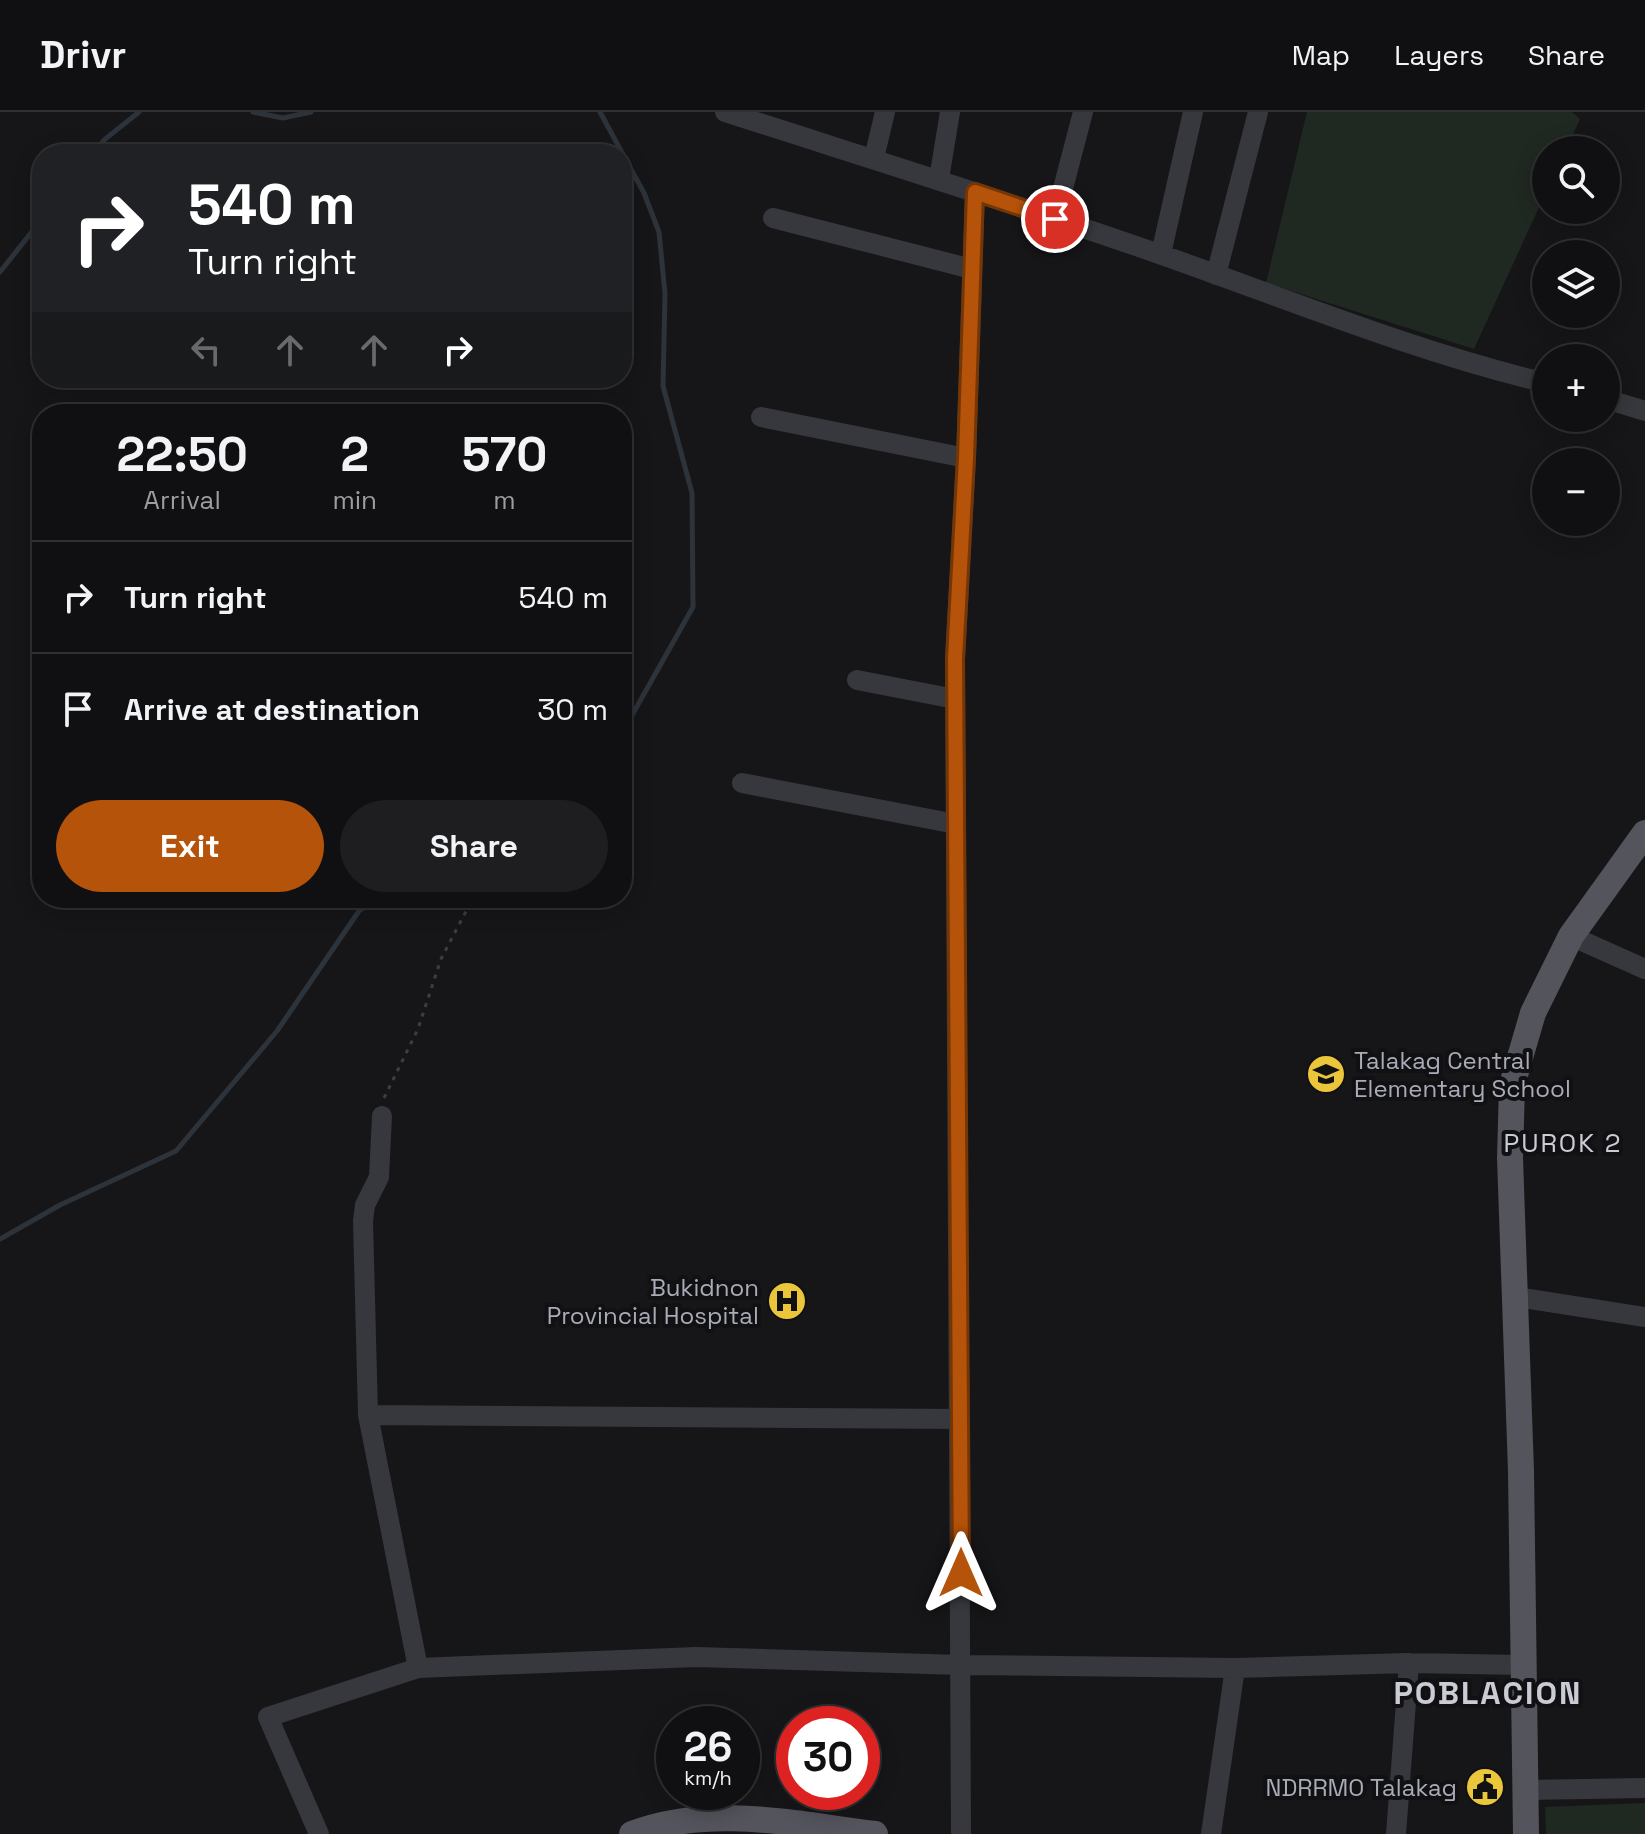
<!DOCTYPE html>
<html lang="en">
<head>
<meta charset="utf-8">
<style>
  :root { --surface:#101012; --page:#1e1e20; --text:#f1f3f6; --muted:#9c9d9f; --line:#303032; --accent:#b45309 }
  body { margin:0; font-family:"Space Grotesk",sans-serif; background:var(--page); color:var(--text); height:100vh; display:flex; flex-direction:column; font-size:30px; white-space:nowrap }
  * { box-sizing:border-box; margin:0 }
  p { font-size:26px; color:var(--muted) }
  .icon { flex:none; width:44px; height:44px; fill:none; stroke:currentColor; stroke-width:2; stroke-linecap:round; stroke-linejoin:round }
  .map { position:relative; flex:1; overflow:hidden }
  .details { position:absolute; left:32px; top:292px; width:600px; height:504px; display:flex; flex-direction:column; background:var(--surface); border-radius:32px; box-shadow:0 4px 20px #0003,0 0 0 2px var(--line) }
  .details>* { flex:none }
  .hud { position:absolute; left:32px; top:32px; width:600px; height:244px; border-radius:32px; box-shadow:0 4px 20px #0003,0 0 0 2px var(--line); background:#202124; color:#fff; overflow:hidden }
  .fabs { position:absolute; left:1532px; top:24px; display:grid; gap:16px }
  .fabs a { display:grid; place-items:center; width:88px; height:88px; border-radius:50%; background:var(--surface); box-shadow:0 4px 20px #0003,0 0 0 2px var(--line); font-size:40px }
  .speed { position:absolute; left:656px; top:1594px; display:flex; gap:16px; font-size:40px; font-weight:700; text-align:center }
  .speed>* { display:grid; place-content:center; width:104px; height:104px; border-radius:50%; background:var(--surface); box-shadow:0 4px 20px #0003,0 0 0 2px var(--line); line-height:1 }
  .speed small { font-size:20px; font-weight:400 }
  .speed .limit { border:12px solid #d22; background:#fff; color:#111 }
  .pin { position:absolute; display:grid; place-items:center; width:68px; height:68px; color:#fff; margin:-34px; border:4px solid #fff; border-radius:50%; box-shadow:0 2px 8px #0007 }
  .me { position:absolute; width:88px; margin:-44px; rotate:0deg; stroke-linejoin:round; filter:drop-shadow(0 0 6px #0008) }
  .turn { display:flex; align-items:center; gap:28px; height:168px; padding:0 24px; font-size:36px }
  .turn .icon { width:104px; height:104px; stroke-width:2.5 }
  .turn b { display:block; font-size:56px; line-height:68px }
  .lanes { display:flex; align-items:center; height:76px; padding:0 24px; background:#0003; justify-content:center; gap:40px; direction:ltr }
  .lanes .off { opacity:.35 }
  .eta { display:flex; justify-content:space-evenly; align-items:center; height:136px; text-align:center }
  .eta b { font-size:48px; font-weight:600; line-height:56px }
  .primary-button { display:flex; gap:16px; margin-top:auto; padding:16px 24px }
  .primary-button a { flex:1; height:92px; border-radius:48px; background:var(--accent); color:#fff; font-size:32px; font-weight:600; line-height:92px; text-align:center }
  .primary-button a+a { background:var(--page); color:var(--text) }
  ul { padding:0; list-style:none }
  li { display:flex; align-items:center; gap:24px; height:112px; padding:0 24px; border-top:2px solid var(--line) }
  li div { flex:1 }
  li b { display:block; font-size:30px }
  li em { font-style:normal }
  header { display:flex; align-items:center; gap:48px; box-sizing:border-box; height:112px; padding:0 40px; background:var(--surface); border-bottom:2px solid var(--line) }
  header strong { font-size:38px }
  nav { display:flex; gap:44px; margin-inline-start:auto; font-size:28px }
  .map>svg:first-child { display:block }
</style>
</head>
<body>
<header>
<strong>Drivr</strong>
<nav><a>Map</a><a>Layers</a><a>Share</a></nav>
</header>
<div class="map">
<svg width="1645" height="1722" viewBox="0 0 1645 1722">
  <rect width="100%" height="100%" fill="#161618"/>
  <path fill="#202822" d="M1307 0H1572L1580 7 1566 38H1546V80L1474 237 1266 171Z
    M1645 1691V1722H1546L1545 1695Z"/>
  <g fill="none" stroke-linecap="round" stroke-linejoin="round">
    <path stroke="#2d333b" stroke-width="5" d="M253 0 283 6 311 0
      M600 0 644 81 659 120 665 182 663 274 692 381 693 495 622 621
      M94 42 104 28 139 0
      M0 160 42 107
      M0 1127 60 1093 176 1039 277 919 359 799 379 786"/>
    <path stroke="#3d3e44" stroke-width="3" stroke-dasharray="4 6" stroke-linecap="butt" d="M384 986 418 917 441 847 473 786"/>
    <path stroke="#37383d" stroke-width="20" d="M725 0C871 47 1017 92 1162 143 1290 188 1413 239 1546 271
      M874 46 885 0
      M939 67 950 0
      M773 106 972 157
      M1055 107 1083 0
      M1161 142 1193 0
      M1216 163 1258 0
      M1606 287 1645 299
      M761 305 966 346
      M857 568 955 587
      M742 671 956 712
      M1571 824 1645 857
      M382 1004 379 1065 365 1093 363 1109 368 1303 418 1556
      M1516 1185 1645 1205
      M368 1303 960 1307
      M1525 1678 1645 1676
      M319 1722 268 1605 418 1556 696 1545 961 1553 1235 1556 1409 1551 1523 1553
      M961 1722 955 547 966 346 975 80
      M1211 1722 1235 1556
      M1396 1722 1409 1551"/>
    <path stroke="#53545c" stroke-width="26" d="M632 1722C710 1692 794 1712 875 1722
      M1526 1722 1521 1359 1510 1046 1512 973 1533 901 1571 824 1645 721"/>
  </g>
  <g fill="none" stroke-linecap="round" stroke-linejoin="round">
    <defs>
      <path id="route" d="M961 1461 955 547 966 346 975 80 1055 107"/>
    </defs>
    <use href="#route" stroke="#753606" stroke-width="20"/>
    <use href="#route" stroke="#b45309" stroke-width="14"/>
  </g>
  <defs>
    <symbol id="school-disc" viewBox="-11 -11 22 22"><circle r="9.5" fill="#ebc63b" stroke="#111113"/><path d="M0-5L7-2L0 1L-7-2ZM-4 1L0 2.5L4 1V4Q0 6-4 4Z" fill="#111"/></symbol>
    <symbol id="hospital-disc" viewBox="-11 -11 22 22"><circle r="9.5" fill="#ebc63b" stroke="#111113"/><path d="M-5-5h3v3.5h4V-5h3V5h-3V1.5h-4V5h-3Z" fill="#111"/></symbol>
    <symbol id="civic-disc" viewBox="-11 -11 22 22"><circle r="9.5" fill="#ebc63b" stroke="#111113"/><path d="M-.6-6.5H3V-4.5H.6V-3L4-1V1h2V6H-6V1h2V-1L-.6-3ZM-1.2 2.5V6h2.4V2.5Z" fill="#111"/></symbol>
  </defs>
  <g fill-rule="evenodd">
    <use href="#school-disc" x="1304" y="940" width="44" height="44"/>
    <use href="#hospital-disc" x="765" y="1167" width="44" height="44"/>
    <use href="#civic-disc" x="1463" y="1653" width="44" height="44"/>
  </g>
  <g text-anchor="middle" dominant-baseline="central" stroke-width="8" stroke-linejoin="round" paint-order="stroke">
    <g font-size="24" fill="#a9abb7" stroke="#111113" text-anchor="end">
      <text x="1354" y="948" text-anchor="start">Talakag Central<tspan x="1354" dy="28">Elementary School</tspan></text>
      <text x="759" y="1175">Bukidnon<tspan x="759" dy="28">Provincial Hospital</tspan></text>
      <text x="1457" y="1675">NDRRMO Talakag</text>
    </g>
    <g font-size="26" letter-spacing="2" fill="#cacbd4" stroke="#111113">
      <text x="1563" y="1031">PUROK 2</text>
    </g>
    <g font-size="32" font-weight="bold" letter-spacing="2" fill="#cacbd4" stroke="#111113">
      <text x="1488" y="1581">POBLACION</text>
    </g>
  </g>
</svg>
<div class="fabs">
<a><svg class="icon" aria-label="search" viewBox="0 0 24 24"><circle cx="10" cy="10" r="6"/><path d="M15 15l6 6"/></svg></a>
<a><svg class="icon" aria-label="layers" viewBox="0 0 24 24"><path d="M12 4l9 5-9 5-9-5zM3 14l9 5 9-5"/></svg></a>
<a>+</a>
<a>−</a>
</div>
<div class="speed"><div>26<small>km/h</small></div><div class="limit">30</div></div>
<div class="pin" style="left:1055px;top:107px;background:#d93025"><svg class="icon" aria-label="arrive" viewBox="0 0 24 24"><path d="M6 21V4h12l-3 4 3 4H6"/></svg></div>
<svg class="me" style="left:961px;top:1461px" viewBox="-20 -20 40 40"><path d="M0-17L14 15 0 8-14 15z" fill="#b45309" stroke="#fff" stroke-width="4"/></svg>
<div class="hud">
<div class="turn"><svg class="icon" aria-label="right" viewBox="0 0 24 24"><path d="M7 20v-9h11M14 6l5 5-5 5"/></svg><div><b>540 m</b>Turn right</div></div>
<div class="lanes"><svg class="icon off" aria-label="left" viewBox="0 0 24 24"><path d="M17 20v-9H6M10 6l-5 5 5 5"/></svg><svg class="icon off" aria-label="ahead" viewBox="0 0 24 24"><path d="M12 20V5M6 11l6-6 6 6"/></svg><svg class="icon off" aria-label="ahead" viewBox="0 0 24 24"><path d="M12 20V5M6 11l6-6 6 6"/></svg><svg class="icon" aria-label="right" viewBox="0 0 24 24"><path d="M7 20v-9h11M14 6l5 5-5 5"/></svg></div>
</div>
<section class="details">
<div class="eta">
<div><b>22:50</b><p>Arrival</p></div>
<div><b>2</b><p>min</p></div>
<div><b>570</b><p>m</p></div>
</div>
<ul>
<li><svg class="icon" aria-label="right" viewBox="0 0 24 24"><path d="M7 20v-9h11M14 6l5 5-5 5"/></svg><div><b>Turn right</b></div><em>540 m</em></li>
<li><svg class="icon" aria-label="arrive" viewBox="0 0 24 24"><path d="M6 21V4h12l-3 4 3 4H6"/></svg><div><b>Arrive at destination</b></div><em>30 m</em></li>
</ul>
<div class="primary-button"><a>Exit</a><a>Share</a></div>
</section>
</div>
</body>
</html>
